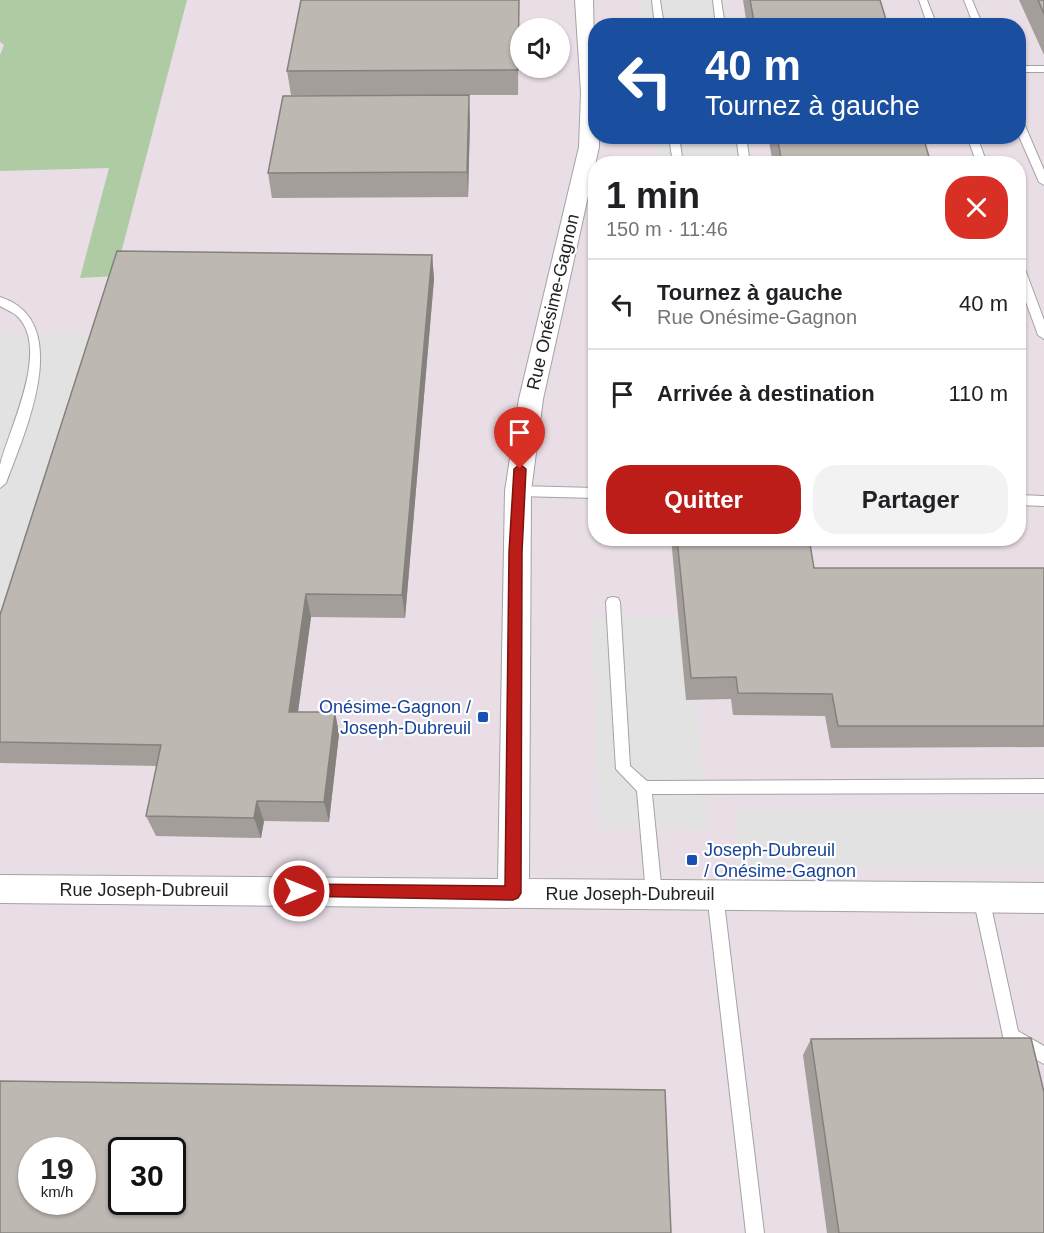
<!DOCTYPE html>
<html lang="fr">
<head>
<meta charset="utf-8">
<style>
  :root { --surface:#fff; --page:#f2f2f2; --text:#202124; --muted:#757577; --line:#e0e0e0; --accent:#bc1d18 }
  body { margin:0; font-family:Arial,sans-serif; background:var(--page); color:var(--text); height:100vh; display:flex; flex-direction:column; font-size:22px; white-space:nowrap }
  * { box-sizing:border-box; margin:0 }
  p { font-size:20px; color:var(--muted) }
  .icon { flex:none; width:33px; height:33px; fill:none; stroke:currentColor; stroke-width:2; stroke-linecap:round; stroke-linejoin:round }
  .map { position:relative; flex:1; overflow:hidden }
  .details { position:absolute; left:588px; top:156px; width:438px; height:390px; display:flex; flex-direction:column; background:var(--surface); border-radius:24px; box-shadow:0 2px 4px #0004 }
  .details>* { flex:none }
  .banner { position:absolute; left:588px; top:18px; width:438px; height:126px; border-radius:24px; box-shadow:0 2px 4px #0004; background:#1a4fa0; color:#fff; overflow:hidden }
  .tools { position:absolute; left:510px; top:18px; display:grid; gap:12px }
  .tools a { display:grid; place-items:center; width:60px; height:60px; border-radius:50%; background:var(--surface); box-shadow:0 2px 4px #0004; font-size:30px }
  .speed { position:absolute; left:18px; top:1137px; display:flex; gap:12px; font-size:30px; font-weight:700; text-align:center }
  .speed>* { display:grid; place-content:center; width:78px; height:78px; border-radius:50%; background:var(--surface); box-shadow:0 2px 4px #0004; line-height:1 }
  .speed small { font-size:15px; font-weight:400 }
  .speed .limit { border:3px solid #111; border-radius:9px; background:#fff; color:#111 }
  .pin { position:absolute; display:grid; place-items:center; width:51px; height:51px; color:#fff; margin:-62px -26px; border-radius:50% 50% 50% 0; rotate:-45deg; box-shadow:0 0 6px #0007 }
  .pin .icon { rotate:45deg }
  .me { position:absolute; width:66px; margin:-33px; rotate:90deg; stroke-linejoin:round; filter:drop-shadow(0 0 4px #0008) }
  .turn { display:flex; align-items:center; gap:21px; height:126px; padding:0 18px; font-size:27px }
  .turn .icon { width:78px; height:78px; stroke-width:2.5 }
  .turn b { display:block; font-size:42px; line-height:51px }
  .round { display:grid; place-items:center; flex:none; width:63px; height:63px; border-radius:24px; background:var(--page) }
  .overview { display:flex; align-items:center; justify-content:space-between; height:102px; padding:0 18px }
  h1 { font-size:36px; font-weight:600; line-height:45px }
  .action { display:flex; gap:12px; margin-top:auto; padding:12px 18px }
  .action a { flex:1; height:69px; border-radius:24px; background:var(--accent); color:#fff; font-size:24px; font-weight:600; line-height:69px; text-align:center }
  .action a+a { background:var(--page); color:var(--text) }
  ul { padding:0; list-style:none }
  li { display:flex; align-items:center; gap:18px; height:90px; padding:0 18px; border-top:2px solid var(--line) }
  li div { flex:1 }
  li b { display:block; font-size:22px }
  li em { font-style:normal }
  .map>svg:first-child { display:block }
</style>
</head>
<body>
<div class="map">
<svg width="1044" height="1233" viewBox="0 0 1044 1233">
  <rect width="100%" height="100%" fill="#f1efea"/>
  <path fill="#e9dde6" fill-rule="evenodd" d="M0 0H1044V1233H0ZM596 26H1018V136H596ZM520 28H560V68H520ZM596 164H1018V538H596ZM32 1150H82V1202H32ZM122 1150H172V1202H122Z"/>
  <path fill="#aecba4" d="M0 0H187L115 276 80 278 109 168 0 171V55L4 45 0 42Z"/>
  <path fill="#e2e2e2" d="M639 0H726L731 25H642Z
    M656 137H749L754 163H659Z
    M0 334H89L0 619Z
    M592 616H689L708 830 599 829Z
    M1044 809V866L741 867 735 810Z"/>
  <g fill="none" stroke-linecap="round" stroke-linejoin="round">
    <defs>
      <path id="lane" d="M652 0H660L664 26H655Z
        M713 0H721L725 26H716Z
        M919 0H927L937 26H928Z
        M964 0H972L983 26H974Z
        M1018 66H1044V72H1018Z
        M1018 118 1023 121 1044 170V185L1039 182 1018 134Z
        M669 136H679L683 164H673Z
        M736 136H746L750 164H740Z
        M967 136H977L987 164H977Z
        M1018 261 1023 264 1044 320V339L1038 335 1018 280Z
        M0 297C76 321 24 434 6 483L0 488C0 480 0 472 0 465 9 428 52 347 16 315 12 312 5 309 0 306Z
        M518 486 596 488V498L518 496 512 491Z
        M1018 495 1044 496V506L1018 505Z
        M613 597 618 598 620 602 630 766 647 781 1044 779V793L652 794 662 894 660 899 654 901 648 899 646 894 637 791 616 769 606 602 608 598Z
        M715 887 721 889 723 894 764 1233H746L707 894 709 889Z
        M981 890 987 892 989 897 1018 1031 1044 1046V1064L1005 1042 1003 1036 973 897 975 892Z"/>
      <path id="street" d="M575 0H593L596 136H599V147L543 399 531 491 529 879 1044 883V913L0 903V875L498 879 505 491 519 399 579 147 581 93Z"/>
    </defs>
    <use href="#lane" stroke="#a3a3a3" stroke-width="2"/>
    <use href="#street" stroke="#a3a3a3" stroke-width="2"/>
    <use href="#lane" fill="#fff" fill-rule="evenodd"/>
    <use href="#street" fill="#fff" fill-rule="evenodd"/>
  </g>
  <path fill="#a39e9a" d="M519 0 518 95H291L287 71Z
    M743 0H880L888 26H747Z
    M1019 0H1044V55Z
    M470 120 468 197 272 198 268 173Z
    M768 136H923L931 164H773Z
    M432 255 434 279 405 618 311 617 298 712H335L339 734 329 822 264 821 261 838 156 836 146 816 157 766 0 763V615Z
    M671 538H809L814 568H1044V747L831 748 825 716 733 715 731 699 686 700Z
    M811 1039 1044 1233H827L803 1055Z"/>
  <path fill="#85817d" d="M469 95 470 120 468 197 467 172Z
    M432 255 434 279 405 618 402 595Z
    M306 594 311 617 295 733 289 712Z
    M335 712 339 734 329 822 324 802Z
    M257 801 264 821 261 838 254 818Z"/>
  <path fill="#beb8b3" stroke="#85817d" stroke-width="1.5" fill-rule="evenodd" d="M301 0H519L518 70 287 71Z
    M750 0H880L888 26H755Z
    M1038 0H1044V14Z
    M469 95 467 172 268 173 283 96Z
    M777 136H923L931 164H782Z
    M117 251 432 255 402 595 306 594 289 712H335L324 802 257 801 254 818 146 816 161 745 0 742V615Z
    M677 538H809L814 568H1044V726H838L832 694 738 693 736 677 691 678Z
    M1031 1038 1044 1092V1233H839L811 1039Z
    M0 1081 665 1090 671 1233H0ZM32 1150H82V1202H32ZM122 1150H172V1202H122Z"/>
  <path fill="#bc1d18" stroke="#7a1310" stroke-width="1.5" d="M520 464 526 469 522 552 521 893 518 898 513 900 294 896 291 891 294 886 299 884 505 886 509 552 514 469Z"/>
  <g fill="#1a4fb4" stroke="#fff" stroke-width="2">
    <rect x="477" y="711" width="12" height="12" rx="3"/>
    <rect x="686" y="854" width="12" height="12" rx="3"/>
  </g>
  <g text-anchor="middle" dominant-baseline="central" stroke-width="4.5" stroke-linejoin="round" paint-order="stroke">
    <g font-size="18" fill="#222" stroke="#fff">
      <text transform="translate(553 302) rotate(-77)">Rue Onésime-Gagnon</text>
      <text x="144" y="890">Rue Joseph-Dubreuil</text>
      <text x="630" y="894">Rue Joseph-Dubreuil</text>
    </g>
    <g font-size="18" fill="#164399" stroke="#fff" text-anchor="end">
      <text x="471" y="707">Onésime-Gagnon /<tspan x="471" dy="21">Joseph-Dubreuil</tspan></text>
      <text x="704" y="850" text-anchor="start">Joseph-Dubreuil<tspan x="704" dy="21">/ Onésime-Gagnon</tspan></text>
    </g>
  </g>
</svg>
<div class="tools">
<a><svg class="icon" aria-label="sound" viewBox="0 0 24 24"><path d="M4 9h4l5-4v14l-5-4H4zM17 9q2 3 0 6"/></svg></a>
</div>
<div class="speed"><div>19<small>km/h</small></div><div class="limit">30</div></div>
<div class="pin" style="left:520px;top:469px;background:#d93025"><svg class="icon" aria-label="arrive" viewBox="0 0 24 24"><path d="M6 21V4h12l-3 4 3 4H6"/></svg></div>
<svg class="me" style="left:299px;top:891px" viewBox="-20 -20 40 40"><circle r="17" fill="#bc1d18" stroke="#fff" stroke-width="3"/><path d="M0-11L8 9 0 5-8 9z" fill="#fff"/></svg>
<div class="banner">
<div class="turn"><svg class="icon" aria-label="left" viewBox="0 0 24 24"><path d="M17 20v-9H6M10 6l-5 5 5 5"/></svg><div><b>40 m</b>Tournez à gauche</div></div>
</div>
<section class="details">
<div class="overview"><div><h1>1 min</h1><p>150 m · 11:46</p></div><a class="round" style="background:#d93025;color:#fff"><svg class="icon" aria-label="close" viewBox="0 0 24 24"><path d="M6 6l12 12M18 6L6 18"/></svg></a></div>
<ul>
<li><svg class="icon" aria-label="left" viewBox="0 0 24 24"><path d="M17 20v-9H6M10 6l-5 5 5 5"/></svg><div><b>Tournez à gauche</b><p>Rue Onésime-Gagnon</p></div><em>40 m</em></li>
<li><svg class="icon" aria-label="arrive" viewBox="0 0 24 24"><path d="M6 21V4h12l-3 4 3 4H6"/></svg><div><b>Arrivée à destination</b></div><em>110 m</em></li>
</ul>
<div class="action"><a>Quitter</a><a>Partager</a></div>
</section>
</div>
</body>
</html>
